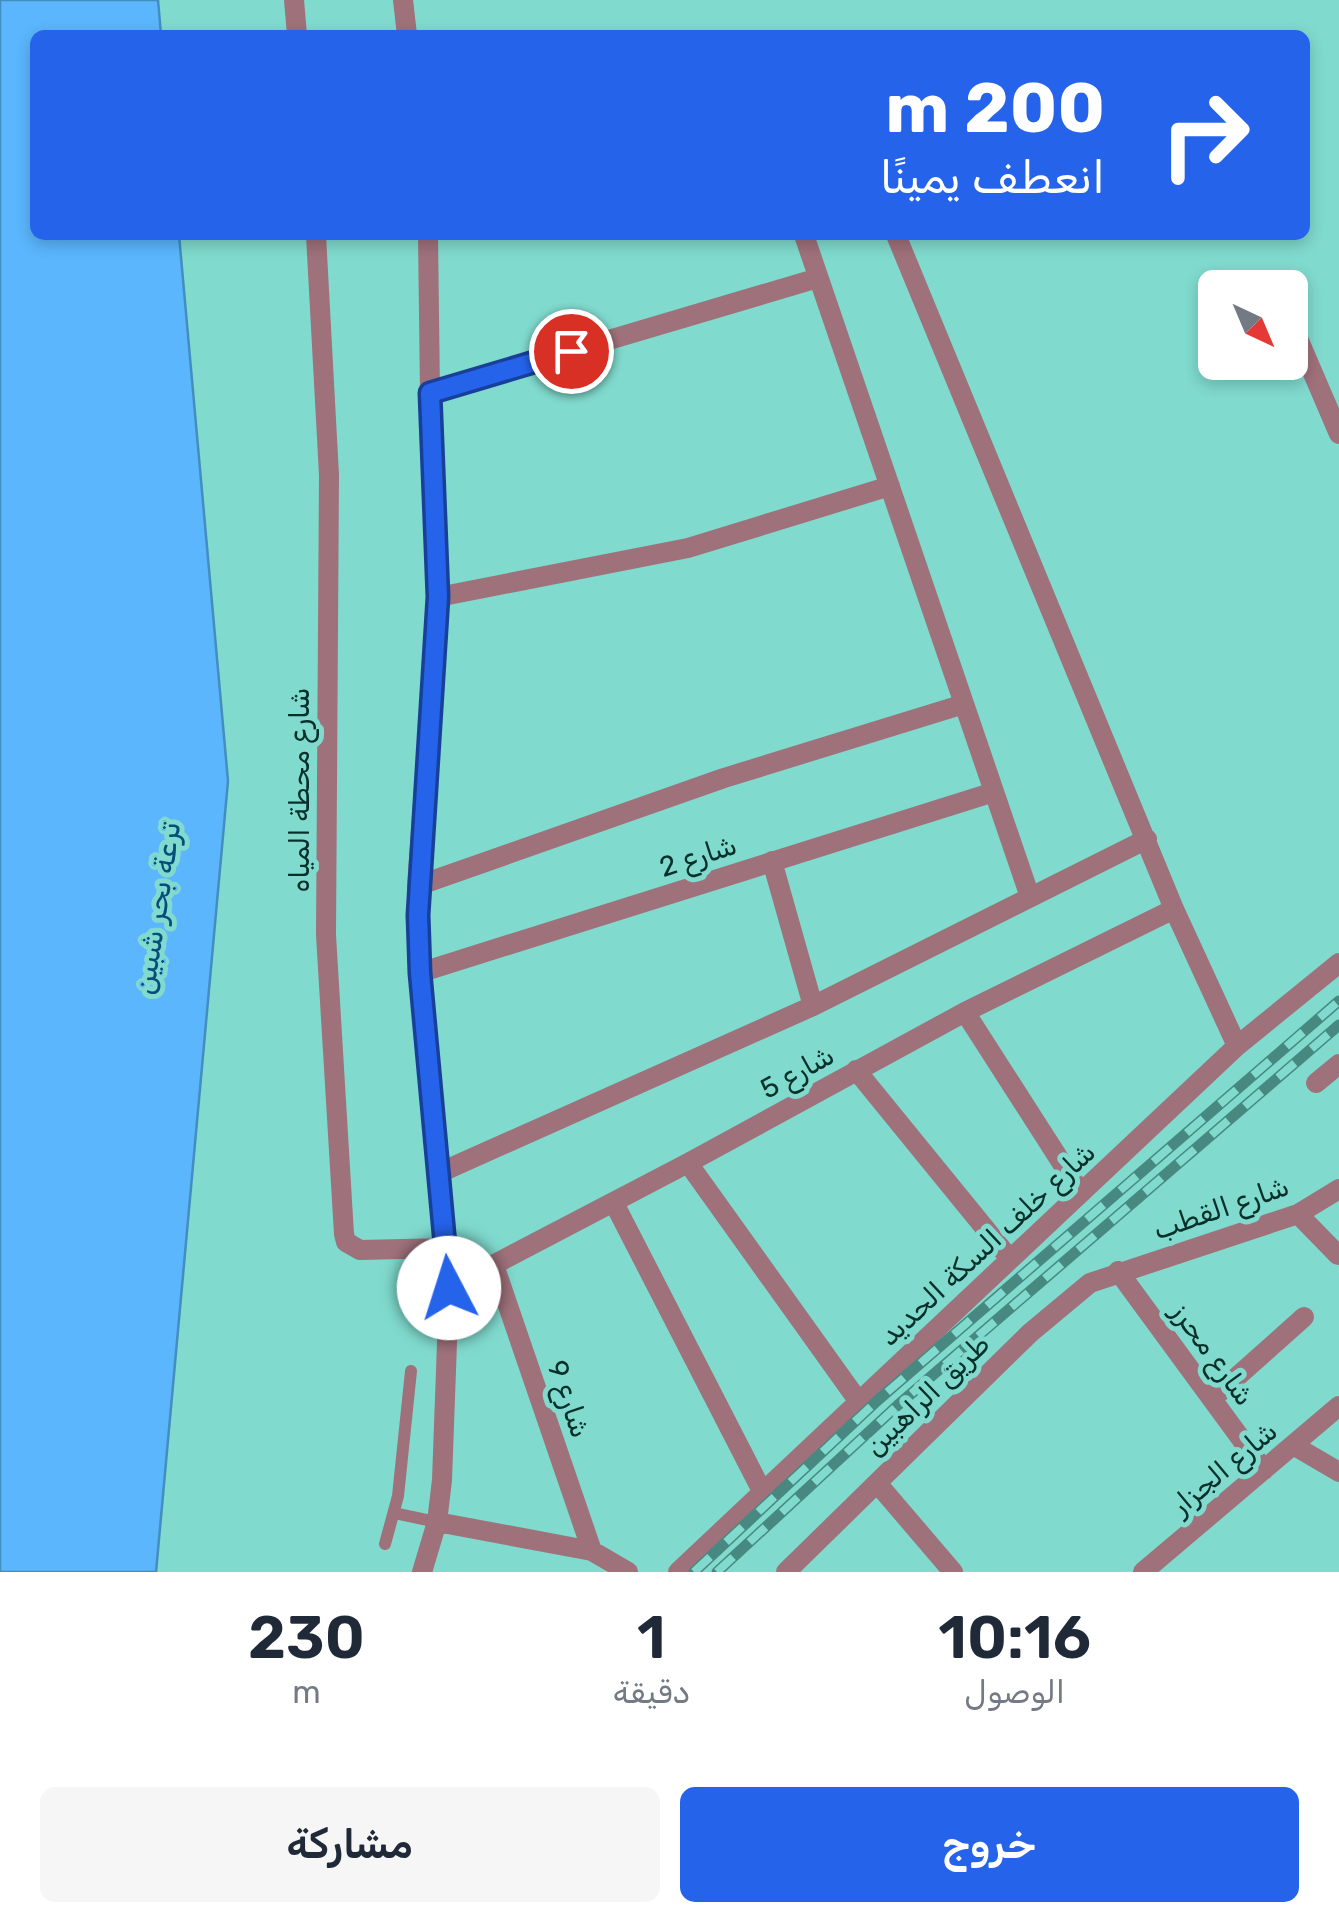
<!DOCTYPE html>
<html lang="ar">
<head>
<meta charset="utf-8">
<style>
  :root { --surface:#fff; --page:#f6f6f7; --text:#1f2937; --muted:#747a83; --accent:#2563eb }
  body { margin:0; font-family:Rubik,Cairo,sans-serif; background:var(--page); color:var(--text); direction:rtl; height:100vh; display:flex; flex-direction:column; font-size:38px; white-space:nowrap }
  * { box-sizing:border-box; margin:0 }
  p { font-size:32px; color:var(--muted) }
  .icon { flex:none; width:55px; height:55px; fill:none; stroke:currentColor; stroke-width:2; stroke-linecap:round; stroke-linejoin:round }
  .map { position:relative; height:1572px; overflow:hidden; direction:ltr }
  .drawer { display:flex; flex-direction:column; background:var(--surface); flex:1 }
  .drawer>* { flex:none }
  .banner { position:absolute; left:30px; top:30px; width:1280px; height:210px; border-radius:15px; box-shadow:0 5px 15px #0003; direction:rtl; background:#2563eb; color:#fff; overflow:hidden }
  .needle { width:65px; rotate:136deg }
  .buttons { position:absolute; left:1198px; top:270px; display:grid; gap:20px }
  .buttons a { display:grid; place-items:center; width:110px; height:110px; border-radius:15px; background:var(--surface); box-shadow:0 5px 15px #0003; font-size:50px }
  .pin { position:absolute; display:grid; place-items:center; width:85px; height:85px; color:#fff; margin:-42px; border:5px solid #fff; border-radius:50%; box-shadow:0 2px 10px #0007 }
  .me { position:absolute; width:110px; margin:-55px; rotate:355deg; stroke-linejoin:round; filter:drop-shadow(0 0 8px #0008) }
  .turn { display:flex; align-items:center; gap:35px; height:210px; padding:0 40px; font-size:45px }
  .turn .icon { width:130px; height:130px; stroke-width:2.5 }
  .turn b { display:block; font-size:70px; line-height:85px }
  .eta { display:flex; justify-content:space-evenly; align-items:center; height:170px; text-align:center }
  .eta b { font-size:60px; font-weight:600; line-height:70px }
  .cta { display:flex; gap:20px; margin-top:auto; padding:20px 40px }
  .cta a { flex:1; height:115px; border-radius:15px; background:var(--accent); color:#fff; font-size:40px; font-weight:600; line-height:115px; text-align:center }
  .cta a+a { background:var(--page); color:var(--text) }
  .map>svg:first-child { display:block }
</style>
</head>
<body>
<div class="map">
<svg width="1339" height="1572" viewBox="0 0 1339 1572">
  <rect width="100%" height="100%" fill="#80dace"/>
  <path fill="#5bb6fd" stroke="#428ebe" stroke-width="2.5" d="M0 0H158L161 35H35V235H179L228 781 156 1572H0Z"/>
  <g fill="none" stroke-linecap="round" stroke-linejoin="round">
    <path stroke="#9f717b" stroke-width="12" d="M394 1513 437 1522
      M385 1544 398 1496 411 1371"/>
    <path stroke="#9f717b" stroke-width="20" d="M294 0 297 35
      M403 0 407 35
      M316 235 329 475 326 935 344 1234 346 1242 360 1250 446 1248
      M804 235 1030 897
      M896 235 1174 909 1237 1046
      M1297 336 1339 434
      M430 393 818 278
      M438 597 688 548 890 486
      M772 861 813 1006
      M417 886 724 778 964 704
      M419 973 994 792
      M965 1012 1081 1193
      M856 1070 1010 1259
      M1316 1083 1339 1064
      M688 1163 859 1402
      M439 1173 813 1006 1147 839
      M614 1203 763 1493
      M1298 1214 1338 1255
      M494 1265 592 1551
      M1118 1271 1264 1470
      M449 1288 688 1163 965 1012 1174 909
      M1212 1399 1304 1317
      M1293 1445 1339 1472
      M877 1483 953 1572
      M437 1522 592 1551 628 1572
      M422 1572 437 1522 442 1480 449 1288 419 973 417 886 438 597 430 393 428 235
      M678 1572 1237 1046 1339 963
      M786 1572 1030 1333 1090 1283 1298 1214 1339 1189
      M1143 1572 1339 1406"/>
    <defs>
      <path id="rail" d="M694 1572 878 1400 1339 1001
        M717 1572 898 1405 1339 1025"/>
    </defs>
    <use href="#rail" stroke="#478981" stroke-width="11"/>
    <use href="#rail" stroke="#80dace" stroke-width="8" stroke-dasharray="22" stroke-linecap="butt"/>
  </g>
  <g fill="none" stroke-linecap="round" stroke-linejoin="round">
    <defs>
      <path id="route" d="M449 1288 420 973 418 915 438 597 430 393 571 351"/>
    </defs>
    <use href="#route" stroke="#184099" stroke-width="25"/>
    <use href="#route" stroke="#2563eb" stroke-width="18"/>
  </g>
  <g text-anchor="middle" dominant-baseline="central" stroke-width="10" stroke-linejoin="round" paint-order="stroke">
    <g font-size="28" fill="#07302b" stroke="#80dace">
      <text transform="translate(299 790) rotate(-90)">شارع محطة المياه</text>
      <text transform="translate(698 856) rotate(-18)">شارع 2</text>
      <text transform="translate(797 1072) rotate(-29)">شارع 5</text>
      <text transform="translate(1221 1208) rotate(-19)">شارع القطب</text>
      <text transform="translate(987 1244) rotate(-43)">شارع خلف السكة الحديد</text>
      <text transform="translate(1213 1354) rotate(54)">شارع محرز</text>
      <text transform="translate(927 1395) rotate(-44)">طريق الراهبين</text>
      <text transform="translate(569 1399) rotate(71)">شارع 9</text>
      <text transform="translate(1224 1468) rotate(-40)">شارع الجزار</text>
    </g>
    <g font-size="30" font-style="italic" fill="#054e7b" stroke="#80dace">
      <text transform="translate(157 908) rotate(-81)">ترعة بحر شبين</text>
    </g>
  </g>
</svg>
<div class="buttons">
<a><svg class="needle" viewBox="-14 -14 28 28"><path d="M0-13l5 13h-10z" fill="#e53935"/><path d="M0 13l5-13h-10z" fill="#747a83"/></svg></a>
</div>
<div class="pin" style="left:571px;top:351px;background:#d93025"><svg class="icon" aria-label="arrive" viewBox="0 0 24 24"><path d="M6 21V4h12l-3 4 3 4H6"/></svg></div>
<svg class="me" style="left:449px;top:1288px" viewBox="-20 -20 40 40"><circle r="19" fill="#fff"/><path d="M0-13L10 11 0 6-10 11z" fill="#2563eb"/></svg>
<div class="banner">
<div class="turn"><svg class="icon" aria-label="right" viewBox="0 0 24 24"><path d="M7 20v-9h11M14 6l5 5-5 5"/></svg><div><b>200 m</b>انعطف يمينًا</div></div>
</div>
</div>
<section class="drawer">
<div class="eta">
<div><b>10:16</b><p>الوصول</p></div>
<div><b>1</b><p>دقيقة</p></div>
<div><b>230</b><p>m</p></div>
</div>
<div class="cta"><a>خروج</a><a>مشاركة</a></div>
</section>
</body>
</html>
